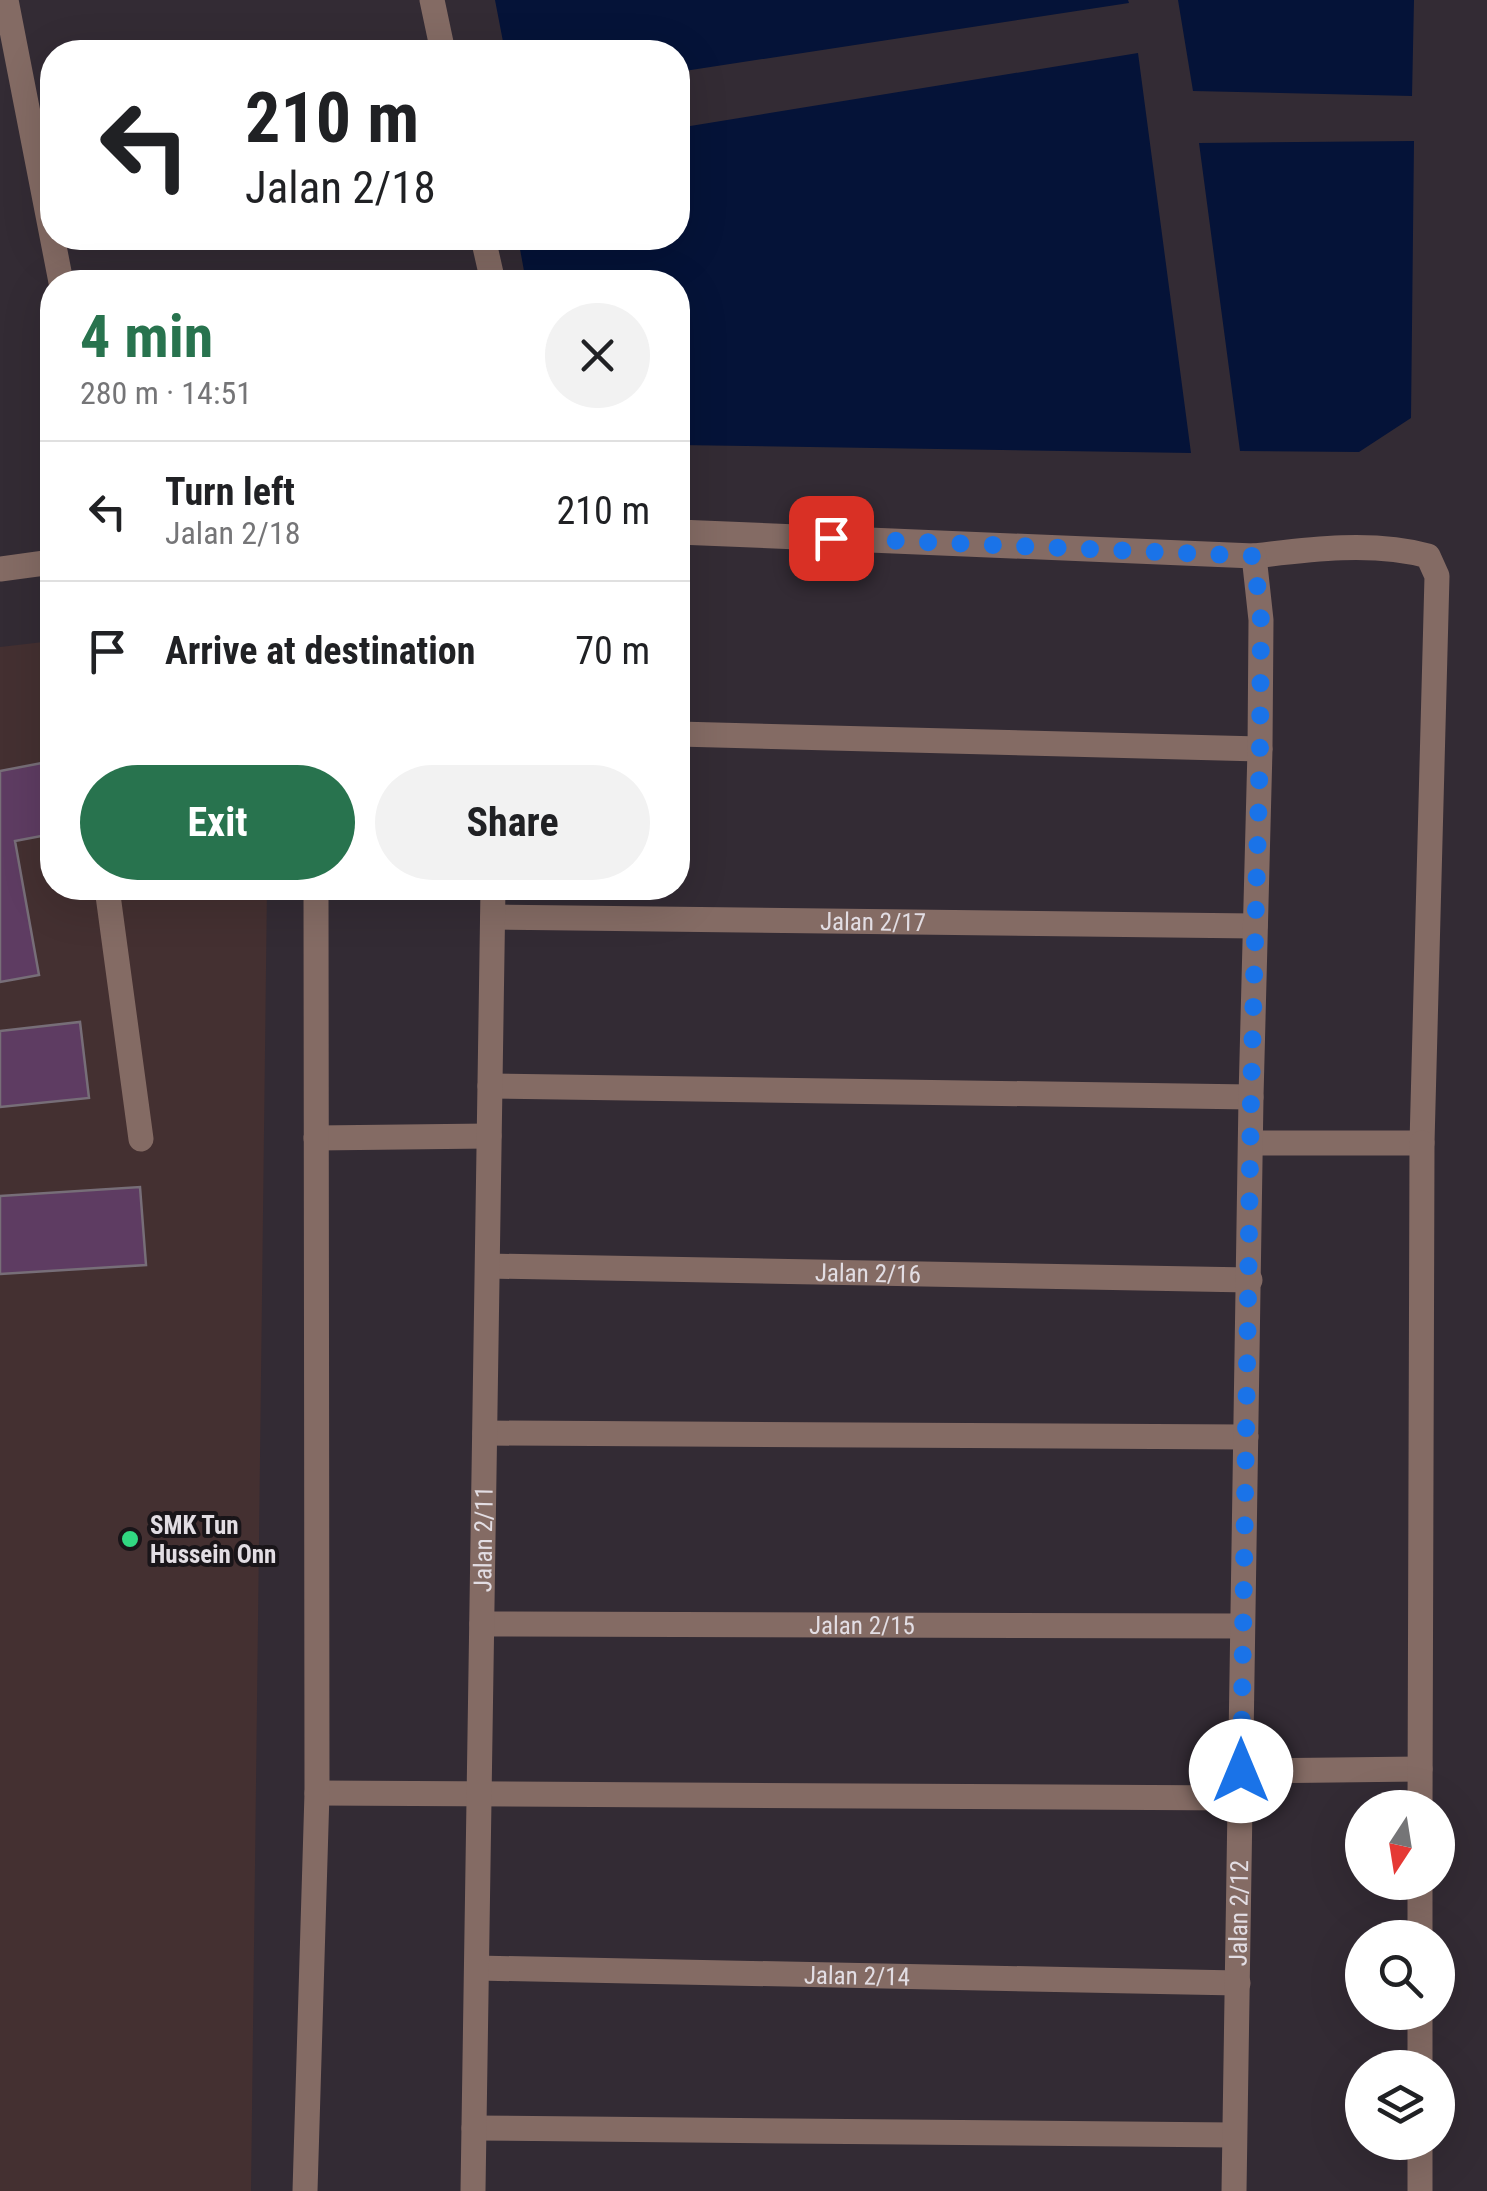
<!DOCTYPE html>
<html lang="en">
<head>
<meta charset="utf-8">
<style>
  :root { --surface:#fff; --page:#f2f2f2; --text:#202124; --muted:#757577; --line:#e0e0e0; --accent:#28734e }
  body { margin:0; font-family:"Roboto Condensed",sans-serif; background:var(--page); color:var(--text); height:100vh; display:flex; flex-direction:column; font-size:38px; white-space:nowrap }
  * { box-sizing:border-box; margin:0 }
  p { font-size:32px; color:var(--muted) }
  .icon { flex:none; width:55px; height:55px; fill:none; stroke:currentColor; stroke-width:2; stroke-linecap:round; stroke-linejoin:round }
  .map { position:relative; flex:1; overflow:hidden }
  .panel { position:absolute; left:40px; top:270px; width:650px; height:630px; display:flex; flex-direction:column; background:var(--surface); border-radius:40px; box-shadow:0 10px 40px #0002 }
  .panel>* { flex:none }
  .top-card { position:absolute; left:40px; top:40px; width:650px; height:210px; border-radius:40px; box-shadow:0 10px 40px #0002; background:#fff; color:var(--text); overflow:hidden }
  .needle { width:65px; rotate:192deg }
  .buttons { position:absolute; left:1345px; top:1790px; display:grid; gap:20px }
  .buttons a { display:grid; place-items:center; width:110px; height:110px; border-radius:50%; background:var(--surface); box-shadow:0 10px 40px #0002; font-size:50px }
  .pin { position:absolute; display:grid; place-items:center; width:85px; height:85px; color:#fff; margin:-42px; border-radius:20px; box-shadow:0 5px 15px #0006 }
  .me { position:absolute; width:110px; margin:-55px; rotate:0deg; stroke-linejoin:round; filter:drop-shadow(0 0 8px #0008) }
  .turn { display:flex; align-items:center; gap:35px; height:210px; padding:0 40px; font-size:45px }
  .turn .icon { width:130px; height:130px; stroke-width:2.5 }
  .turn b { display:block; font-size:70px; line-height:85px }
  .round { display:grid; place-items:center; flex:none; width:105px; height:105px; border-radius:52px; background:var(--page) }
  .head { display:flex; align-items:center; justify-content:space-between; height:170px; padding:0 40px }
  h1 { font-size:60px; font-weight:700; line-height:75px; color:var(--accent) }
  .cta { display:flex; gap:20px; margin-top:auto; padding:20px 40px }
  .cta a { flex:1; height:115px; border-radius:60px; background:var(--accent); color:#fff; font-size:40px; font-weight:700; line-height:115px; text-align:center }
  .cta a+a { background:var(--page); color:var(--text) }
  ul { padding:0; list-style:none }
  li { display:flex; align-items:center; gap:30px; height:140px; padding:0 40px; border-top:2px solid var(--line) }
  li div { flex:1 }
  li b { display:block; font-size:38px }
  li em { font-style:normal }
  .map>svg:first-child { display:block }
</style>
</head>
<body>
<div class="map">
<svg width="1487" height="2191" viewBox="0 0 1487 2191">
  <rect width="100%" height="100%" fill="#332b34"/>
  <path fill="#443031" d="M52 641V888H267L251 2191H0V647Z"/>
  <path fill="#051338" d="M495 0H1128L1129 3 678 72V52H505Z
    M1178 0H1414L1412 96 1193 91Z
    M1138 53 1191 453 678 445V282H526L518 238H678V128Z
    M1414 141 1411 418 1359 452 1240 451 1199 143Z"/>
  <path fill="#5e3c62" stroke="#776e78" stroke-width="2.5" d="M47 762 52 794V834L15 841 39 975 0 982V771Z
    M80 1022 89 1098 0 1107V1031Z
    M140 1187 146 1265 0 1274V1196Z"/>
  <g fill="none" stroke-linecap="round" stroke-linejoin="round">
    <g stroke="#846b64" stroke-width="25">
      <path d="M6 0 61 282"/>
      <path d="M432 0 443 52"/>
      <path d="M483 238 493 282"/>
      <path d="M678 532 1254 556C1310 549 1374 541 1428 556L1437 576 1422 1143H1252"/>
      <path d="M0 569 52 562"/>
      <path d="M678 734 1260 749"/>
      <path d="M107 888 141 1139"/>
      <path id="s1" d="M493 917 1255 926"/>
      <path d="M490 1086 1251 1097"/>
      <path d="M316 1138 489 1136"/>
      <path id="s2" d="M488 1266 1250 1280"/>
      <path d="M485 1433 1246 1437"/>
      <path id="s3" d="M482 1624 1241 1626"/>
      <path d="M1241 1771 1420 1769"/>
      <path d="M317 1793 1240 1798"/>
      <path d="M1420 1808 1422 1143"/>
      <path d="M1420 1938V1882"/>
      <path id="s4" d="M477 1968 1238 1983"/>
      <path d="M1420 2068V2012"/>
      <path d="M474 2128 1234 2135"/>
      <path d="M305 2191 317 1793 316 888"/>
      <path id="s5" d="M473 2191 493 888"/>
      <path id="s6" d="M1234 2191 1251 1097 1260 749 1261 620 1254 556"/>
      <path d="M1420 2191V2142"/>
    </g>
  </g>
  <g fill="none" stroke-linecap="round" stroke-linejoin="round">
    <path stroke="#1a73e8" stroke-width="18" stroke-dasharray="0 32.4" d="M831 538 1254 556 1261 620 1260 749 1251 1097 1241 1771"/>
  </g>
  <circle fill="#31d882" stroke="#191519" stroke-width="4" cx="130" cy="1539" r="10"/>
  <g text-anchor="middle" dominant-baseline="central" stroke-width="8" stroke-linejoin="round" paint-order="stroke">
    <g font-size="25" fill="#e2dde3" stroke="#191519">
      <text stroke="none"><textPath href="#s1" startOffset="380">Jalan 2/17</textPath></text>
      <text stroke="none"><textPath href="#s2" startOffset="380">Jalan 2/16</textPath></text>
      <text stroke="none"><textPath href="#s5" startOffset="652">Jalan 2/11</textPath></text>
      <text stroke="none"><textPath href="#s3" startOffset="380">Jalan 2/15</textPath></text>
      <text stroke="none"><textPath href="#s6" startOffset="278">Jalan 2/12</textPath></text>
      <text stroke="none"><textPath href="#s4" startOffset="380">Jalan 2/14</textPath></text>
    </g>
    <g font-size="25" font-weight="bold" fill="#e2dde3" stroke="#191519" text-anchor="start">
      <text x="150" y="1525">SMK Tun<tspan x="150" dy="29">Hussein Onn</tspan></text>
    </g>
  </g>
</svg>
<div class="buttons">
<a><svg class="needle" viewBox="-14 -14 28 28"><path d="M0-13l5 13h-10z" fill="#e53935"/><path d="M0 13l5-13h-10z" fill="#757577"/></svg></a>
<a><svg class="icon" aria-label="search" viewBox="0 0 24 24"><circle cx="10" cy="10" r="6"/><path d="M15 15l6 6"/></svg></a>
<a><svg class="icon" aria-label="layers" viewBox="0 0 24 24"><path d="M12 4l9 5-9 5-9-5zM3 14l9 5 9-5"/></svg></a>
</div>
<div class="pin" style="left:831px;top:538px;background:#d93025"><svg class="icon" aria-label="arrive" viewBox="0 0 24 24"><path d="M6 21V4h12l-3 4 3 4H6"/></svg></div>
<svg class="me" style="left:1241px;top:1771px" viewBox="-20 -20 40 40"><circle r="19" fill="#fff"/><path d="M0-13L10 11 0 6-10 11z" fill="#1a73e8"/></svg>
<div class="top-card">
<div class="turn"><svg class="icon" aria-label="left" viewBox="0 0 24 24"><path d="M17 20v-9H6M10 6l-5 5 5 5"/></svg><div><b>210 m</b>Jalan 2/18</div></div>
</div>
<section class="panel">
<div class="head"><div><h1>4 min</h1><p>280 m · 14:51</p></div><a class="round"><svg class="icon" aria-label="close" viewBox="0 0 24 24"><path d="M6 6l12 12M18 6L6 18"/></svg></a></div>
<ul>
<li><svg class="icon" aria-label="left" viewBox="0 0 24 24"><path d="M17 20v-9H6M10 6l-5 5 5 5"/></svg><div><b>Turn left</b><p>Jalan 2/18</p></div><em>210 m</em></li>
<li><svg class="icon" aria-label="arrive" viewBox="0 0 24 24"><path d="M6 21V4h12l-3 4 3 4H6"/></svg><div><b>Arrive at destination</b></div><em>70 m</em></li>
</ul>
<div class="cta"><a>Exit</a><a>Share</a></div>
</section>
</div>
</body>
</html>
